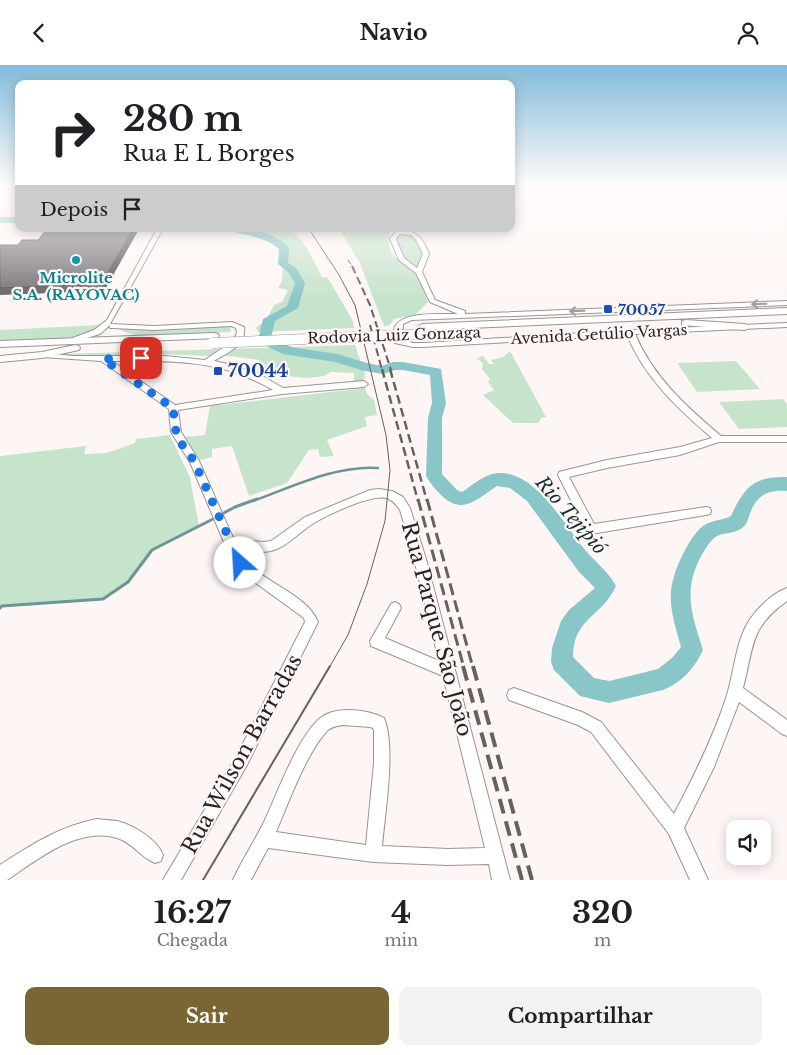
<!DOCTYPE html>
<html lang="pt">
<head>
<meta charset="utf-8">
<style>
  :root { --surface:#fff; --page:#f2f2f2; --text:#202124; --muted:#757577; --accent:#7a6635 }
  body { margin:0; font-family:"Libre Baskerville",serif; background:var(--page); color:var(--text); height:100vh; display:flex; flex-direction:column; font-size:19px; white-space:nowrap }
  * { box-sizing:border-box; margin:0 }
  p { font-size:16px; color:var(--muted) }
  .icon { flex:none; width:28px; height:28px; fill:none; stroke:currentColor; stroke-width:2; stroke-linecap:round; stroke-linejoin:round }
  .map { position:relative; height:815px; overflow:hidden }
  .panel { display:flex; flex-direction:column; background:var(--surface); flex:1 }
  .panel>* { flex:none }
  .top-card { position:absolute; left:15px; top:15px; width:500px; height:152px; border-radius:10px; box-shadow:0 2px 12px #0003; background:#fff; color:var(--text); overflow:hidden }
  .controls { position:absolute; left:726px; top:755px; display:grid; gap:10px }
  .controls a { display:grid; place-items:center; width:45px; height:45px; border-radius:10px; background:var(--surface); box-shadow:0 2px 12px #0003; font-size:25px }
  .pin { position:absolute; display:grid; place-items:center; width:42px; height:42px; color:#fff; margin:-21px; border-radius:10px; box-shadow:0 2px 8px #0006 }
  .me { position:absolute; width:55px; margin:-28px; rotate:334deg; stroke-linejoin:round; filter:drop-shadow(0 0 4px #0008) }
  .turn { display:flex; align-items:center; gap:18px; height:105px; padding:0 25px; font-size:22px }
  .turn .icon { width:65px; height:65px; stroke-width:2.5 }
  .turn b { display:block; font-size:35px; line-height:42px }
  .then { display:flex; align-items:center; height:48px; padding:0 25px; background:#0003; gap:10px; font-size:19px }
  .eta { display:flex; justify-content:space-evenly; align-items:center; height:85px; text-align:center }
  .eta b { font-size:30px; font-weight:700; line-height:35px }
  .action { display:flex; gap:10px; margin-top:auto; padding:10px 25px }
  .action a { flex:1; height:58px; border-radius:10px; background:var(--accent); color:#fff; font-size:20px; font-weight:700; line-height:58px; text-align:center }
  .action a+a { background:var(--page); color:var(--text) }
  header { display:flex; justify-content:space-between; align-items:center; height:65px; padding:0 25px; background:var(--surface); font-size:22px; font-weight:700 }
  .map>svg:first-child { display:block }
</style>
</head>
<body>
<header><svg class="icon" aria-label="back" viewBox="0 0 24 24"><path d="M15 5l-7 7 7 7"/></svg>Navio<svg class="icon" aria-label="person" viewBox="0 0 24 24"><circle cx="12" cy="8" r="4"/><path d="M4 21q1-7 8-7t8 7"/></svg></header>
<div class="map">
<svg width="787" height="815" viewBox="0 0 787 815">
  <rect width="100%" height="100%" fill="#fef6f4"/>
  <path fill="#c6e3cc" d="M231 164H269L295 168 307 183 322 212 328 213 353 256 354 263 258 267 256 263 266 255 274 240 282 237 288 225 278 223 282 216 284 183C270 170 249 167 231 164Z
    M339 164 388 165 390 169C384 196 405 193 415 208 421 216 424 228 428 237L415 250 394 254 390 260 384 261 359 196Z
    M400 168 413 170 422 188 417 203 403 194 394 173Z
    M100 260C78 279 29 275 0 277V265Z
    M227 260 231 264 230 267C205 268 135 278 118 263Z
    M355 280 365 309 364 316 354 317V308L331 307 324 311 308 313 286 311 283 305 259 299 260 295 213 289 209 291 164 289 64 292 65 289Z
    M510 286 546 352 541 353 539 358H513L483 330 494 325 488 317 490 314 482 304 483 299 477 293 483 291 489 299H494L491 295 503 292Z
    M736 296 760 324 697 327 677 298Z
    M365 323 367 329 374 335 377 350 365 352 367 361 327 375 334 391 320 392 318 384 309 385 287 418 249 431 232 381 212 384V392L197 396 182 372 205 370 210 341Z
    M783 334 787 339V362L739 364 719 337Z
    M170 370 190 413 199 461 152 485 128 517 103 534 2 541 0 543V391L86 381 84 389 107 388 135 378 136 374Z"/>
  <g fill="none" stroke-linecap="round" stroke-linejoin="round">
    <path stroke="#6c9596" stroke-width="2.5" d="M253 436C292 422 336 400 378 403"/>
    <path stroke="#6c9596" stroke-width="3" d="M220 450 235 442 257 434
      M0 543 2 541 103 534 128 517 152 485 215 453"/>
    <path fill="#89c6c7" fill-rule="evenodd" d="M0 152H19V158H0Z
      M226 164C247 163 274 166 289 183L288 198 296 203 305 218 298 243 275 256 271 273 291 282 337 289 367 298 382 301 393 297H403L441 304 446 338 442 353V409L457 425 462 427C471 421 481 412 492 409 530 400 562 455 581 480 591 493 609 507 616 521 602 552 573 553 573 592L594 613 609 616 658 604 672 593 681 582C669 539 664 525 686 483 691 475 697 464 706 459 714 455 723 455 731 451 744 422 754 411 787 412V426C769 425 758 429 751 446 749 450 748 457 745 460 738 469 725 467 717 471 710 475 704 486 700 493 683 527 692 550 703 585 695 603 681 618 663 625L609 638 580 631 554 605 551 597 552 583 561 556 569 545 595 523 579 507 527 436 510 423 497 421C477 434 462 451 441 430 435 424 430 418 426 411L428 353 432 338 430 310 403 305H395L383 309 365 306 335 297 283 289 260 278 258 275 263 254 287 241 295 218 288 207 278 199 279 184C264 172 246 170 228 166Z"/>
    <defs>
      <path id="minor" d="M157 164H163L110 259 154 261 232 257 244 262C247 280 227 288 214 296L228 299 257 308 283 323 364 316 368 319 364 322 282 329 178 345 181 367 199 396 234 475 264 477 271 476 305 452 370 425 379 424 392 426 403 432 410 443 426 494 510 815H492L489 799 448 800 373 797 268 783 251 815H233C242 795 254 777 264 757 277 729 296 676 318 655 333 640 367 644 384 653 396 681 385 749 382 781L448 784 485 783 443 611 371 581 370 576 391 539 395 537 399 539 401 543 385 573 439 596 414 494 400 445C396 439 392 435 386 433 371 429 324 451 311 460 300 467 289 479 277 484 265 489 251 486 239 485 254 517 305 525 318 557L247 700 181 815H163L237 690 305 557 304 553 242 508 232 496 190 397 171 367 169 344 101 296 42 292 38 290 42 288 73 291H165L205 295 233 276 237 268 236 263 231 261 154 265 113 263H110V260L100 269 66 279 62 277 94 265 107 255ZM112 296C172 296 218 293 273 325L175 340ZM343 660 370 662 373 663 374 665V698L366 780 276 767C288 739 307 686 328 665 333 661 337 661 343 660Z
        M404 165C419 167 424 176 429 189L422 207 435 235 465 246V249L787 236V240L412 255 403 259 402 275 413 278H423L630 265 787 258V262L635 269C653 312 686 341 721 371H787V377H719L680 390 607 403 569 412 594 459 706 442 710 443 711 446 710 449 706 450 591 469 587 467 558 410 559 407 607 395 680 382 712 373C677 343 645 313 627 270L423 282H413L395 278C383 243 438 250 458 249L430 237 416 208 399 195 390 174 396 166ZM400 169 411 170 416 175 423 189 417 203 404 193 396 174Z
        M787 523V536C749 563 754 582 743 623L787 655V671L782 669 739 637 714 702 684 763 708 815H690L669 769 591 667 578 660 509 635 507 630 509 625 514 623 582 647 601 657 674 749C694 711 713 673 726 633 734 609 735 581 747 559 756 544 771 529 787 523Z
        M97 754C103 755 110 755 117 756 133 760 157 774 163 790L161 796 155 798C140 792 132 777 117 773 78 761 37 795 7 815H0V800C31 780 60 761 97 754Z"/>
      <path id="highway" d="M787 243V249L422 265 417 262 422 259Z
        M686 255 745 259 750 262 745 265 682 260V256Z
        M214 268 218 269 219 271 218 273 0 282V276Z
        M75 280 79 281 80 283 79 285 42 293 0 297V291L42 287Z"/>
    </defs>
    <use href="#minor" stroke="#9b9492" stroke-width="2"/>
    <use href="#highway" stroke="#9b9492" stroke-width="2"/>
    <use href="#minor" fill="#fff" fill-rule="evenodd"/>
    <use href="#highway" fill="#fff" fill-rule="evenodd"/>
    <path stroke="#666260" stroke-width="1" d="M309 164 339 210 355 240 386 370 390 405 385 456 367 519 348 570 329 603"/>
    <path stroke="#666260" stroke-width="2" d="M203 815 330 601"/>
    <path stroke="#666260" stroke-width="1" stroke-dasharray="5.5 3" stroke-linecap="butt" d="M348 195 353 202"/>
    <path stroke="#666260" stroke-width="2" stroke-dasharray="8 4" stroke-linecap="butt" d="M352 201 370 240 391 305
      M370 260 382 305"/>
    <path stroke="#666260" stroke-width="2.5" stroke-dasharray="9 4.5" stroke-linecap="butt" d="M382 304 418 436
      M390 304 427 436"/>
    <path stroke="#666260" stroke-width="3" stroke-dasharray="12 5.5" stroke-linecap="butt" d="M418 434 464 603
      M427 434 473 603"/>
    <path stroke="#666260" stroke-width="4" stroke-dasharray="15 8" stroke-linecap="butt" d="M463 601 522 815
      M473 601 532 815"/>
    <defs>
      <path id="highway-bridge" d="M212 278 425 269"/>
    </defs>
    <use href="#highway-bridge" stroke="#9b9492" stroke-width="11" stroke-linecap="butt"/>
    <use href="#highway-bridge" stroke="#fff" stroke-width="10"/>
  </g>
  <path fill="#656266" d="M139 164 104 226 0 230V180H18L38 175Z"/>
  <path fill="#525053" d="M133 164H139L104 226 101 219Z"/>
  <path fill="#757277" stroke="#525053" d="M47 164H133L101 219 0 223V180H18L22 175H38Z"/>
  <defs><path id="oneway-shaft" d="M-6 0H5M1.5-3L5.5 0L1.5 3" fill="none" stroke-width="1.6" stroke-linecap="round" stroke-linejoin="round" transform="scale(1.25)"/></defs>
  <g stroke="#9e9c9c">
    <use href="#oneway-shaft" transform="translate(759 239) rotate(178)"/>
    <use href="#oneway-shaft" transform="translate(577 246) rotate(178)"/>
  </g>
  <linearGradient id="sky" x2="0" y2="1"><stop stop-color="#82bbdb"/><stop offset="0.51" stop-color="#fffbfa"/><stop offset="1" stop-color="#fffbfa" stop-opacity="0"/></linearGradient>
  <rect width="787" height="236" fill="url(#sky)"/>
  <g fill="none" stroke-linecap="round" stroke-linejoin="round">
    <path stroke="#1a73e8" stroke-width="9" stroke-dasharray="0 16.2" d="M141 293 103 294 173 343 176 367 181 378 194 396 240 498"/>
  </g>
  <circle fill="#0f9aa8" stroke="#fef6f4" stroke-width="2" cx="76" cy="195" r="5"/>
  <g fill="#1a4fb4" stroke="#fef6f4" stroke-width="2">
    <rect x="603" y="239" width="10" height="10" rx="2.5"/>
    <rect x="213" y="301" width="10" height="10" rx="2.5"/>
  </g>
  <g text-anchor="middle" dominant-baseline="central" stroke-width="4.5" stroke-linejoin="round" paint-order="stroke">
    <g font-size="15" font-weight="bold" fill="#0d838f" stroke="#fef6f4">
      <text x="76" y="212">Microlite<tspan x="76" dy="17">S.A. (RAYOVAC)</tspan></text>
    </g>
    <g font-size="15" font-weight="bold" fill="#164399" stroke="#fef6f4" text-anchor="start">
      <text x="618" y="244">70057</text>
    </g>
    <g font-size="15" fill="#272423" stroke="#fef6f4">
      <text transform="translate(599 269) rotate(-3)">Avenida Getúlio Vargas</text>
      <text transform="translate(394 270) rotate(-2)">Rodovia Luiz Gonzaga</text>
    </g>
    <g font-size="18" font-weight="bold" fill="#164399" stroke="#fef6f4" text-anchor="start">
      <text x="228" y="306">70044</text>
    </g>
    <g font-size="19" font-style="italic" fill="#133233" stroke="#fef6f4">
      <text transform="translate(571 450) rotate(49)">Rio Tejipió</text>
    </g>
    <g font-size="21" fill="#272423" stroke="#fef6f4">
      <text transform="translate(437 564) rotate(75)">Rua Parque São João</text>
      <text transform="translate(242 689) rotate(-61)">Rua Wilson Barradas</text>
    </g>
  </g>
</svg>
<div class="controls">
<a><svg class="icon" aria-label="sound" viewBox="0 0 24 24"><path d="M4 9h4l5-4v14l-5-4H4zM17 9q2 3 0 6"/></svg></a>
</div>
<div class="pin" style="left:141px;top:293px;background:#d93025"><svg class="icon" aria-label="arrive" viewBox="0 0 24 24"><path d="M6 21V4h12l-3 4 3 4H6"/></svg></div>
<svg class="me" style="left:240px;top:498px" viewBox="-20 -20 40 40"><circle r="19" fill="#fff"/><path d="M0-13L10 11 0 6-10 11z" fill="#1a73e8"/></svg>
<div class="top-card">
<div class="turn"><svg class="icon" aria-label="right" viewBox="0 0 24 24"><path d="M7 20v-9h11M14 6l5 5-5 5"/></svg><div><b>280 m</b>Rua E L Borges</div></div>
<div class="then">Depois<svg class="icon" aria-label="arrive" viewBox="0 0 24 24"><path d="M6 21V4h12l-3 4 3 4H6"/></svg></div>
</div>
</div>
<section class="panel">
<div class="eta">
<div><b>16:27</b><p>Chegada</p></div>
<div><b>4</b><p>min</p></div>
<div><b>320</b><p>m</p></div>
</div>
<div class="action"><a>Sair</a><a>Compartilhar</a></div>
</section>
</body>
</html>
